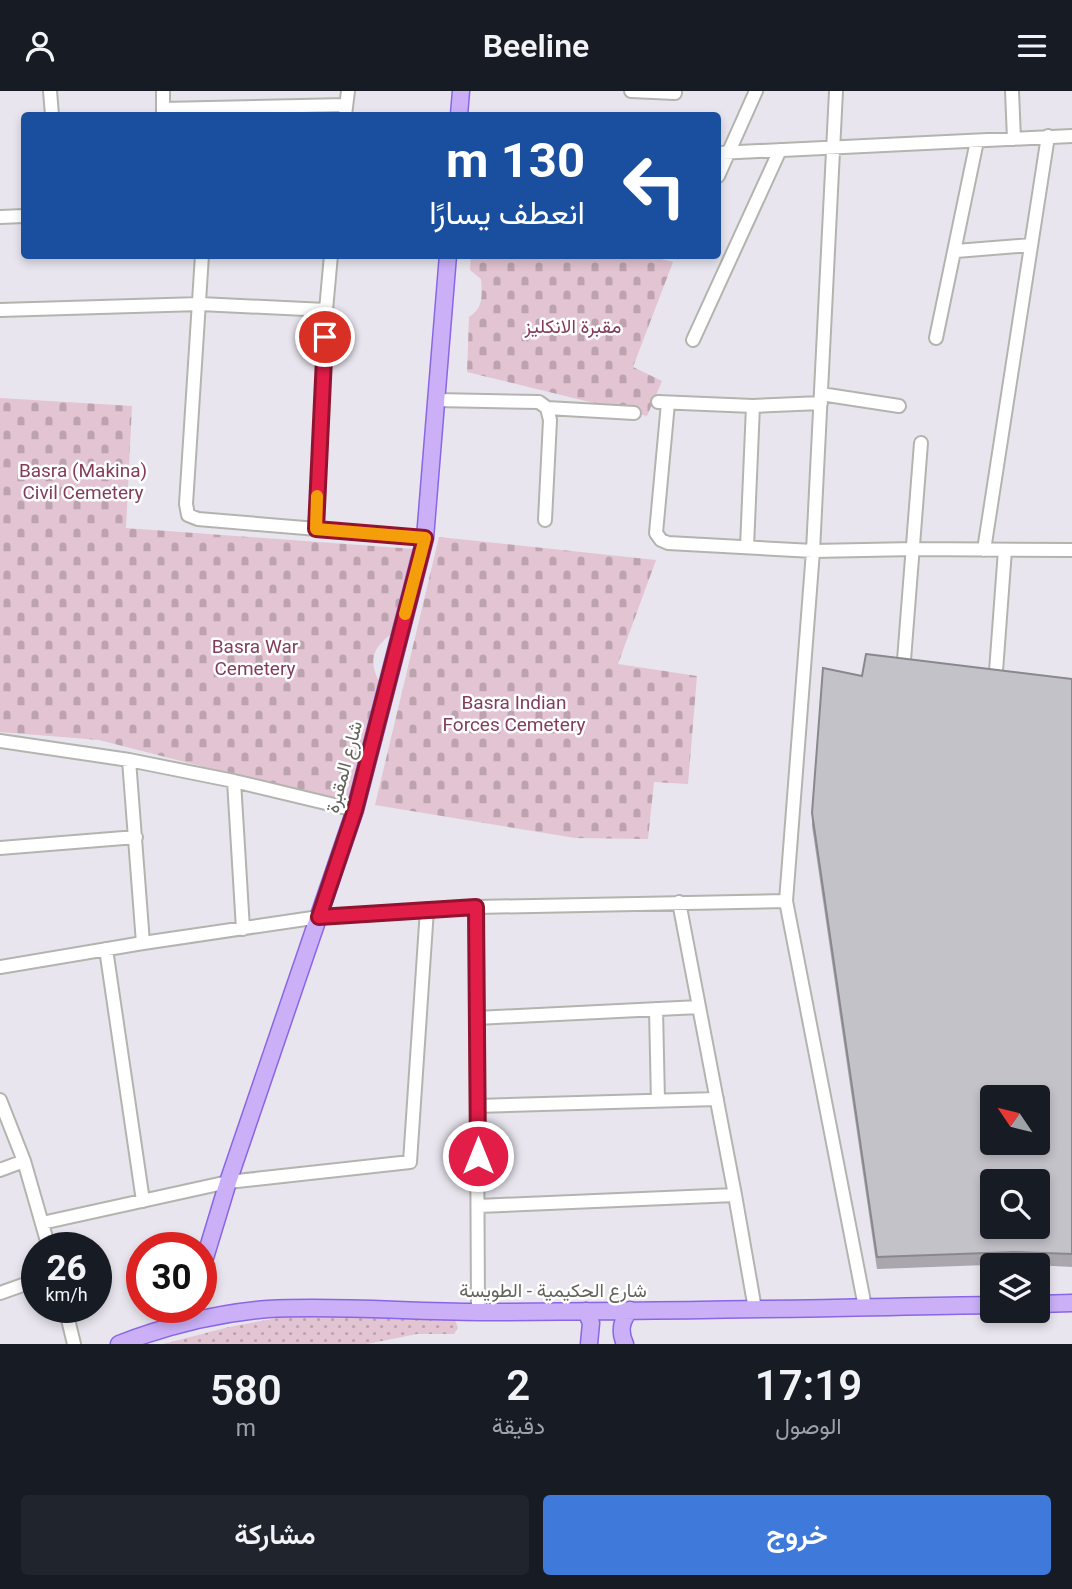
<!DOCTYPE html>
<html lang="ar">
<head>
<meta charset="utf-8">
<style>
  :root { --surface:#171b24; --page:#20242c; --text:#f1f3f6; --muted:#9ea1a6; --accent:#3f7ada }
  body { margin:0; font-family:Roboto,Vazirmatn,sans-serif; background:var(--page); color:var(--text); direction:rtl; height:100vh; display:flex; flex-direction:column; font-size:26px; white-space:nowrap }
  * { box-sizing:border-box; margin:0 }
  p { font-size:23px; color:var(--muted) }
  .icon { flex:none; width:38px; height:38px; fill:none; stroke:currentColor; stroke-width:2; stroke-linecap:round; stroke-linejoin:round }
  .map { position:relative; height:1253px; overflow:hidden; direction:ltr }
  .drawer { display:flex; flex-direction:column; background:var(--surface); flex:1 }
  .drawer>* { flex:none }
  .hud { position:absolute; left:21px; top:21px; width:700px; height:147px; border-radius:7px; box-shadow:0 4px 10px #0003; direction:rtl; background:#1a4fa0; color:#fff; overflow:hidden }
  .needle { width:46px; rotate:305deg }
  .controls { position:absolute; left:980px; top:994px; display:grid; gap:14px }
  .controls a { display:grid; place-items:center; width:70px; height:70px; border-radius:7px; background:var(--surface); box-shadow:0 4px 10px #0003; font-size:35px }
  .speed { position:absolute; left:21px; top:1141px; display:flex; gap:14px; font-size:35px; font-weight:700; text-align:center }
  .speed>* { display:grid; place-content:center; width:91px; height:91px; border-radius:50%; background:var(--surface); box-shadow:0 4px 10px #0003; line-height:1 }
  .speed small { font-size:18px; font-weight:400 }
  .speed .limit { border:10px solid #d22; background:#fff; color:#111 }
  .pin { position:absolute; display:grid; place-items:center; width:60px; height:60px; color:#fff; margin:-30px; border:4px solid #fff; border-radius:50%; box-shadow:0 2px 7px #0007 }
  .me { position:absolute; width:77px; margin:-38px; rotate:0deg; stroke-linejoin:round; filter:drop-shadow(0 0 5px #0008) }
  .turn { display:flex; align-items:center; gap:24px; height:147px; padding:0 21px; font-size:32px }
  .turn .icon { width:91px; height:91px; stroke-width:2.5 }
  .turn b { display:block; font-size:49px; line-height:60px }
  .eta { display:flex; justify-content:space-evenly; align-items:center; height:119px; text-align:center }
  .eta b { font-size:42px; font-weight:600; line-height:49px }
  .cta { display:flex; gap:14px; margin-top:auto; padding:14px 21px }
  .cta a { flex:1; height:80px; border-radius:7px; background:var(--accent); color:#fff; font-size:28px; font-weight:600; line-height:80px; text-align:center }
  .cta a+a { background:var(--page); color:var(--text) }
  header { display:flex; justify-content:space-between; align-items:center; height:91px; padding:0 21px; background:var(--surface); font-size:32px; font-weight:600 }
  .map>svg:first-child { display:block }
</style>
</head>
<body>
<header><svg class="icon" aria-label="menu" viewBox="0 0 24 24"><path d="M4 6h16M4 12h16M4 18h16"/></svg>Beeline<svg class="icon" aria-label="person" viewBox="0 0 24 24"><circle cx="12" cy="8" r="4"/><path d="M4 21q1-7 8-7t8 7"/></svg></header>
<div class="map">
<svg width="1072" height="1253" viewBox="0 0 1072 1253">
  <defs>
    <pattern id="cemetery-stones" width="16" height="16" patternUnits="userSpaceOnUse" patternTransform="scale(1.75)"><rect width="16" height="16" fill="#e3c4d2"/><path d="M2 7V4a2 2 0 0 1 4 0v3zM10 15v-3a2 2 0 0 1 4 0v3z" fill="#bca3ae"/></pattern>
    <pattern id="park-dots" width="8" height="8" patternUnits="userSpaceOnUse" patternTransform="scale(1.75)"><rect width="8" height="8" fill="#e3c4d2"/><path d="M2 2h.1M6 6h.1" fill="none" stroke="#bca3ae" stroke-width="1.8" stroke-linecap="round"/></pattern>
  </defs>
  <rect width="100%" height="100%" fill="#e8e5ee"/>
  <path fill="url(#cemetery-stones)" d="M646 164 673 171 633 276 662 290 647 325 467 281 469 226C484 217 482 203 481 188L470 179 471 165Z
    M0 307 132 315 126 437 414 458 393 542C371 557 368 571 381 594L349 713 99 649 0 641Z
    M439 446 656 469 618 573 697 585 688 693 654 691 648 748 575 747 375 714Z"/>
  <path fill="url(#park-dots)" d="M356 1225 447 1226 455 1229 458 1237 454 1243H417L367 1253H163L229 1236 283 1226Z"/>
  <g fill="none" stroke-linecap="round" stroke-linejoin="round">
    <defs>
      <path id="minor" d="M50 0 52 24
        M631 0 675 2
        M836 0 813 460 786 810 865 1216
        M1012 0 1014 48
        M163 18 346 14
        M163 24V0
        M345 24 348 0
        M718 62 1072 45
        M718 85 756 0
        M0 126 24 125
        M956 160 1031 154
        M202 164 186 413 188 424 198 428 425 447
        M0 219 200 213 326 219
        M936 247 977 50
        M693 249 780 59
        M821 303 899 315
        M436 309 539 311 547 317 634 322
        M658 311 753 315 821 312
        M668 312 656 442 661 449 668 452 813 460 914 458 1072 459
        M545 429 550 329 547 317
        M316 438 326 219 331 164
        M747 456 753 315
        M984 459 1048 45
        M904 569 921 352
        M996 580 1005 459
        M0 650 129 669 234 690 355 719
        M129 669 143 852
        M234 690 243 838
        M0 757 136 746
        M679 811 735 1104 755 1218
        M476 816 478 1221
        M106 858 143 1110
        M0 876 143 852 319 826 476 816 786 810
        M656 918 658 1010
        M477 927 699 916
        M0 1009 24 1070 49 1157
        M477 1015 717 1008
        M0 1079 24 1070
        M478 1115 735 1104
        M42 1132 228 1091 410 1071 427 818
        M0 1202 37 1189
        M65 1216 74 1253"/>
      <path id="major" d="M459 24 461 0
        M201 1180 228 1091 355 719 425 447 448 164
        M1038 1213 1072 1212
        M586 1220 591 1232 589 1253
        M119 1253C166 1235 218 1222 268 1218 338 1214 409 1221 480 1221 650 1221 821 1217 992 1214
        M625 1253C619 1240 621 1230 630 1219"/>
    </defs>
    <use href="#minor" stroke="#b3b4ae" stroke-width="16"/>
    <use href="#major" stroke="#8867e5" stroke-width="19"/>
    <use href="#minor" stroke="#fff" stroke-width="12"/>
    <use href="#major" stroke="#cbb0f8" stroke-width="16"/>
  </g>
  <path fill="#a9a7ad" d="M862 585 1072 588V1176L1014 1173 877 1178 812 735V722Z"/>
  <path fill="#c4c2c9" stroke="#89888d" stroke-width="2" fill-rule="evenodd" d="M866 563 1072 588V1163L1014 1161 877 1166 812 722 823 577 862 585ZM992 1006H1038V1052H992ZM992 1090H1038V1136H992Z"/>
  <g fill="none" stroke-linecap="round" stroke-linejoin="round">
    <defs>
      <path id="route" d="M325 246 316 438 425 447 355 719 319 826 476 816 478 1065"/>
    </defs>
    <use href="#route" stroke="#92132f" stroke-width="18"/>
    <use href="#route" stroke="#e11d48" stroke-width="12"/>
    <path stroke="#f59e0b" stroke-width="12" d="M317 405 316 438 425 447 405 523"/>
  </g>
  <g text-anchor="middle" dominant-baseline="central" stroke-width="5" stroke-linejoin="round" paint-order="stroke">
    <g font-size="19" fill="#833d5a" stroke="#fff">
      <text x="573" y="235">مقبرة الانكليز</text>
      <text x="83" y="379">Basra (Makina)<tspan x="83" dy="22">Civil Cemetery</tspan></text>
      <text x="255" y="555">Basra War<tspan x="255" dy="22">Cemetery</tspan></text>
      <text x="514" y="611">Basra Indian<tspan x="514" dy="22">Forces Cemetery</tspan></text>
    </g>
    <g font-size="19" fill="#63645d" stroke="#fff">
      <text transform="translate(344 676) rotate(-75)">شارع المقبرة</text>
      <text x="553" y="1199">شارع الحكيمية - الطويسة</text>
    </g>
  </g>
</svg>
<div class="controls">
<a><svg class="needle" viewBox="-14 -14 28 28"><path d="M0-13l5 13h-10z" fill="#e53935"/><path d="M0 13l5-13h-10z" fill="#9ea1a6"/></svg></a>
<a><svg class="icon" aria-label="search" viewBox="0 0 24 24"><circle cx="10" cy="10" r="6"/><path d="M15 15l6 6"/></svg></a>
<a><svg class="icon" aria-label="layers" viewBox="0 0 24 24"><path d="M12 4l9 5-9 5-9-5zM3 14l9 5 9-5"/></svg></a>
</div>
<div class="speed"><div>26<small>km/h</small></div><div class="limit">30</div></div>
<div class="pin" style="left:325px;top:246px;background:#d93025"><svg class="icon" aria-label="arrive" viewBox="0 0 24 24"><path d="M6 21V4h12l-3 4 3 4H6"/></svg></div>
<svg class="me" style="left:478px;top:1065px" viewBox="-20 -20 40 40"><circle r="17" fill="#e11d48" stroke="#fff" stroke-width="3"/><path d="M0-11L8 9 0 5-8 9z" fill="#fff"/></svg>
<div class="hud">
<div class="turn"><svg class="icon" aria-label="left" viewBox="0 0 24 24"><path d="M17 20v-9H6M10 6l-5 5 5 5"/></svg><div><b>130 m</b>انعطف يسارًا</div></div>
</div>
</div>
<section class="drawer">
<div class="eta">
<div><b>17:19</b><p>الوصول</p></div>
<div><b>2</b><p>دقيقة</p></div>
<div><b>580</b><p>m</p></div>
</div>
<div class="cta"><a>خروج</a><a>مشاركة</a></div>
</section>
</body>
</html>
